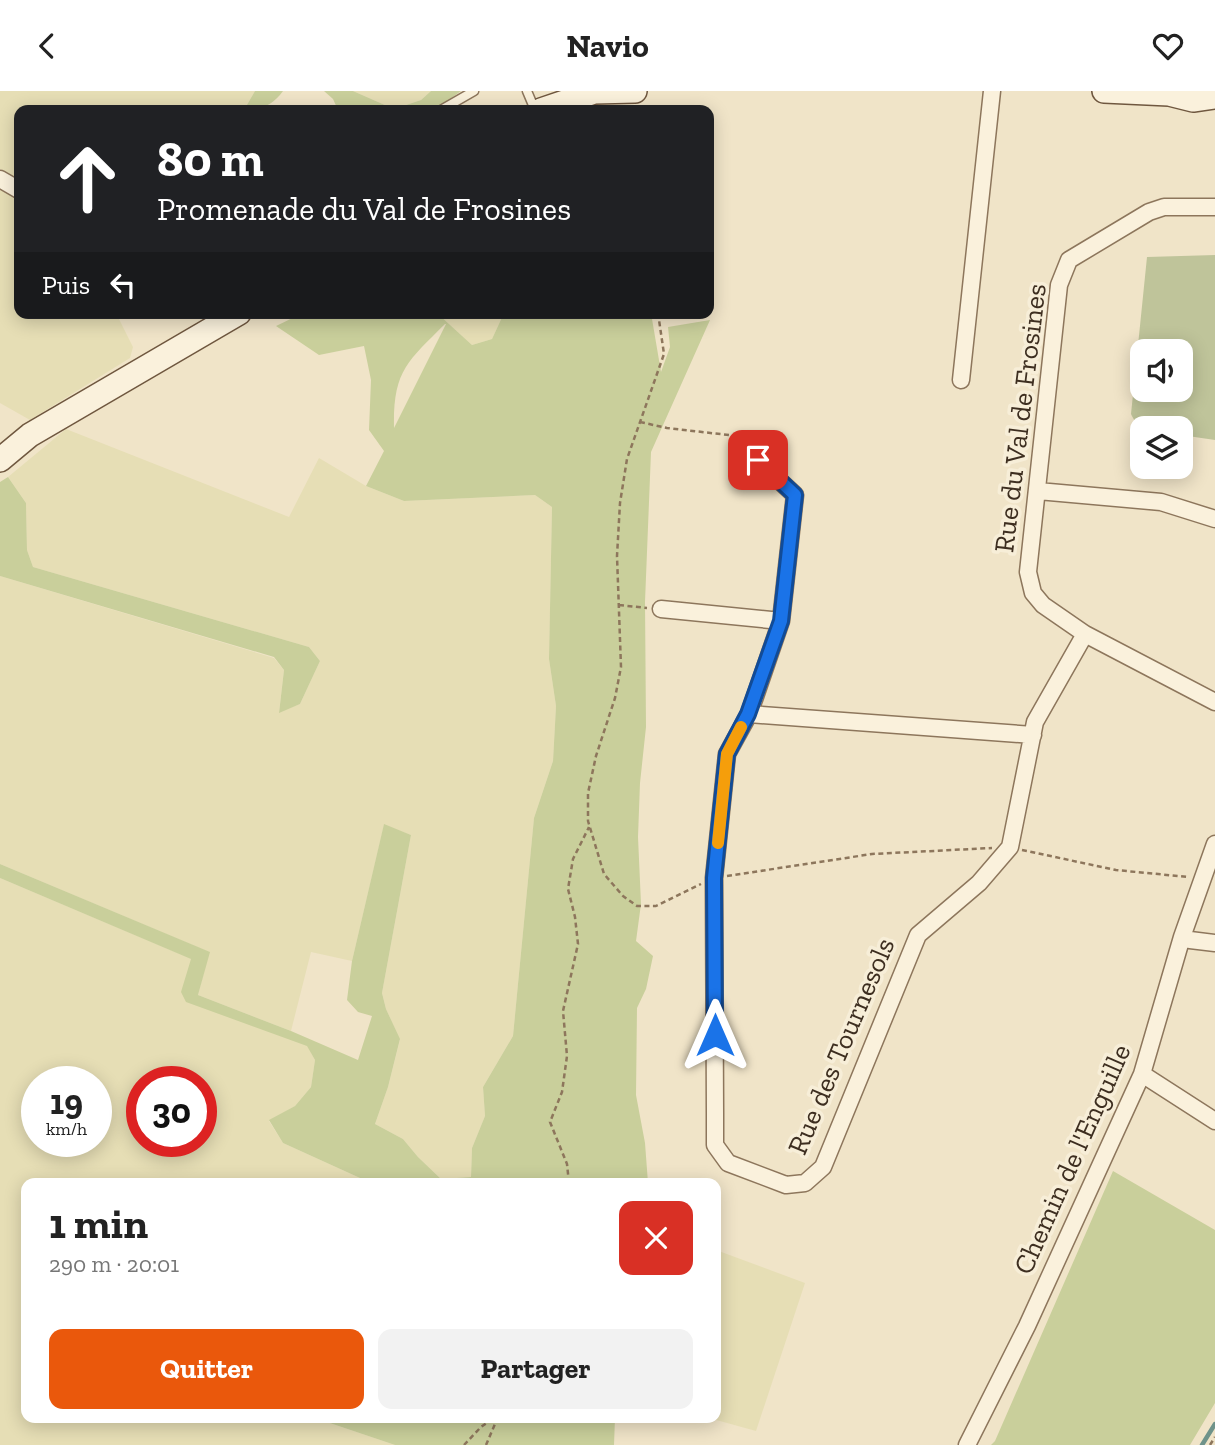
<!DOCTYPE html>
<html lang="fr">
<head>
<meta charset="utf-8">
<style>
  :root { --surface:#fff; --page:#f2f2f2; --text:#222; --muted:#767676; --accent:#ea580c }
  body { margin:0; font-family:"Zilla Slab",serif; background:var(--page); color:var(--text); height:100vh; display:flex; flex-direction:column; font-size:26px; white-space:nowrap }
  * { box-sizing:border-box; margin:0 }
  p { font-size:23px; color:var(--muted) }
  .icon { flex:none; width:38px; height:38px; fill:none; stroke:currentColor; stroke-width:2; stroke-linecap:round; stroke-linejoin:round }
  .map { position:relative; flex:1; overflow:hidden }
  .details { position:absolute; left:21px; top:1087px; width:700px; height:245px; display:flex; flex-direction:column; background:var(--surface); border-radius:14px; box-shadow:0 4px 18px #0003 }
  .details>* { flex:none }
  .banner { position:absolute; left:14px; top:14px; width:700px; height:214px; border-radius:14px; box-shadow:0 4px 18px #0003; background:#202124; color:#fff; overflow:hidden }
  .tools { position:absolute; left:1130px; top:248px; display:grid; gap:14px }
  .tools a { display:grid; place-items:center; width:63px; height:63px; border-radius:14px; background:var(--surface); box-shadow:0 4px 18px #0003; font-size:35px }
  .speed { position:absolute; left:21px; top:975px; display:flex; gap:14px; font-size:35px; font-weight:700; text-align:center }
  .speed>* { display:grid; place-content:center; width:91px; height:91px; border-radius:50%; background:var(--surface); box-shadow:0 4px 18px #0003; line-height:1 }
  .speed small { font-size:18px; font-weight:400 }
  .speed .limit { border:10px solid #d22; background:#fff; color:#111 }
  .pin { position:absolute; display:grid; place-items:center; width:60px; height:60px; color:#fff; margin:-30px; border-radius:14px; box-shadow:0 4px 10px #0006 }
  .me { position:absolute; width:77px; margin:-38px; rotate:0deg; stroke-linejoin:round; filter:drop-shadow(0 0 5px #0008) }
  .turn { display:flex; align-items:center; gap:24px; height:147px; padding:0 28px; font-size:32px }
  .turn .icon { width:91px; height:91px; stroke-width:2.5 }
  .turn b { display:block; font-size:49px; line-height:60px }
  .then { display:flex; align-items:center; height:66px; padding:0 28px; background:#0003; gap:14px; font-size:26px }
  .round { display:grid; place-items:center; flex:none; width:74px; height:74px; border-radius:14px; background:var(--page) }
  .summary { display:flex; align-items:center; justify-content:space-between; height:119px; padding:0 28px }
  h1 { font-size:42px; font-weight:700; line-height:52px }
  .button { display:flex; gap:14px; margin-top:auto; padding:14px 28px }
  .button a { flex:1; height:80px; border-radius:14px; background:var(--accent); color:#fff; font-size:28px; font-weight:700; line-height:80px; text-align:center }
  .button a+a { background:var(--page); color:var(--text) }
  header { display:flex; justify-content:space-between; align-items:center; height:91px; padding:0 28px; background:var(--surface); font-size:32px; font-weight:700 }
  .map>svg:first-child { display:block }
</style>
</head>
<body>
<header><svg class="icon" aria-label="back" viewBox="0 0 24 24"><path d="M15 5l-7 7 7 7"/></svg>Navio<svg class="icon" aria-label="heart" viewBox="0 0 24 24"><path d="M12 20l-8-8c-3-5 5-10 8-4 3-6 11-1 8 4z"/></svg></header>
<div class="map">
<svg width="1215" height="1354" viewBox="0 0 1215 1354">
  <rect width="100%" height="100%" fill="#f0e4c8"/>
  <path fill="#e6deb5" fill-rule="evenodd" d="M0 0H255L244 19H19V90L0 78Z
    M353 0H431L421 9 394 18Z
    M0 97 19 108V222H116L133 256 130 267 30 329 0 312Z
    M437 222H504L492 248 472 254Z
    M66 338 289 426 319 367 366 395 404 410 535 404 552 416 549 568 556 615 553 670 534 727 513 945 483 996 485 1025 472 1057 471 1086 441 1088 418 1066 403 1048 375 1033 388 996 400 949 386 918 382 902 411 744 384 734 352 870 311 861 291 940 198 904 209 861 0 773V485L274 567 284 579 279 621 300 613 320 570 309 556 33 476 27 459 26 412 8 386Z
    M0 787 192 868 182 901 307 954 315 969 311 996 295 1015 269 1030 283 1052 371 1092H26V1326L315 1327 395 1354H0ZM37 990H96V1050H37ZM142 990H201V1050H142Z
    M716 1159 805 1192 756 1340 709 1327 716 1326Z"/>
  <path fill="#c9cf9b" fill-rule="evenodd" d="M255 0H283C273 14 261 19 244 19Z
    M324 0H353L394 18 421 9 431 0H461L435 19H338L333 8Z
    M303 222H437L472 254 492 248 504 222H651L661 281 670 256 668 236 710 229 651 361 645 511 646 636 640 692 638 746 641 813 636 850 653 865 646 898 637 917 636 1004 645 1052 648 1092H371L283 1052 269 1029 295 1015 311 996 315 969 307 955 186 911 181 901 191 868 0 787V773L210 861 198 904 291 940 358 969 372 925 358 921 347 909 352 870 384 733 411 744 382 902 386 918 400 948 388 996 375 1033 403 1048 418 1066 441 1088 471 1086 472 1057 485 1025 483 996 513 945 534 727 553 670 556 615 549 568 552 416 535 404 404 410 366 395 384 360 369 339 371 289 364 255 319 264 276 235ZM445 233H446L394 337C393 280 407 271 445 233Z
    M8 386 26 412 27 459 33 476 309 556 320 570 300 613 279 622 284 579 274 566 0 485V391Z
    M1113 1080 1215 1139V1312L1190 1354H991L995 1350Z
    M315 1327 615 1326V1327L614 1354H395Z"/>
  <path fill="#bfc49a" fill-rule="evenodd" d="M1215 164V349L1181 344V338C1164 338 1139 343 1131 323L1147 166ZM1143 261H1181V299H1143Z"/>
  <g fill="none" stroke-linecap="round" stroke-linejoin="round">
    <path stroke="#6f938a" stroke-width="4.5" d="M1202 1354 1215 1333"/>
    <defs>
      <path id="service" d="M527 0 535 19
        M441 19 474 0"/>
      <path id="minor" d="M0 88 19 99
        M1215 116H1164L1149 121 1069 169 1059 194 1028 481 1033 502 1043 514 1085 543 1215 611
        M961 289 992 0
        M757 369 795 404 781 530 749 623 727 663 714 787 715 1022V1054L728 1072 786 1094 805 1092 823 1076 918 844 979 792 1010 756 1035 631 1085 543
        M1038 400 1161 411 1215 428
        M661 518 781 530
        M749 623 1033 644
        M1182 846 1190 849 1215 852
        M1142 983 1215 1030
        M967 1354 1027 1235 1142 983 1182 846 1215 753"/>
      <path id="secondary" d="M1104 0 1169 3 1193 9 1215 6
        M541 19 594 1 635 0
        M0 369 30 344 239 222"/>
    </defs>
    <use href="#service" stroke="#8d765c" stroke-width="11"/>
    <use href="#minor" stroke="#8d765c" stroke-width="19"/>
    <use href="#secondary" stroke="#6f573f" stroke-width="26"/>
    <path stroke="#8d765c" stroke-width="2.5" stroke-dasharray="5 3.5" stroke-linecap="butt" d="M658 222 664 263 627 368 620 412 617 465 621 576 615 607 596 665 588 702V730L604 783 623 805 637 815H656L701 793
      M640 331 667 337 737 345 749 358
      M619 514 647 517
      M1022 759 1116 779 1188 786
      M727 785 872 763 992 757
      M569 1092 567 1073 550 1031 562 1001 567 965 563 920 578 853 575 826 568 798 573 768 589 736
      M464 1354 481 1336 495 1326
      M486 1354 498 1326
      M1210 1354 1215 1346"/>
    <use href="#service" stroke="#faf1dc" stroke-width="8"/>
    <use href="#minor" stroke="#faf1dc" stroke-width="16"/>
    <use href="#secondary" stroke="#faf1dc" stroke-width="23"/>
  </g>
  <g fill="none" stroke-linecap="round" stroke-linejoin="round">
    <defs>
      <path id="route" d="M715 944 714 787 727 663 748 623 781 530 795 404 758 369"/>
    </defs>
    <use href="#route" stroke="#114b97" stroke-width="18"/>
    <use href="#route" stroke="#1a73e8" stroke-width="12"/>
    <path stroke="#f59e0b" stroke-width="12" d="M718 752 727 663 741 636"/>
  </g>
  <g text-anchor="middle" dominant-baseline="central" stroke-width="7" stroke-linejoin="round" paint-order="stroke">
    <g font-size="28" fill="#3d2e20" stroke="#f7eed8">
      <text transform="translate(1020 327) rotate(-83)">Rue du Val de Frosines</text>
      <text transform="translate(841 955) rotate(-67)">Rue des Tournesols</text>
      <text transform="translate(1072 1068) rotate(-66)">Chemin de l'Enguille</text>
    </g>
  </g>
</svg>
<div class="tools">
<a><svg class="icon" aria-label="sound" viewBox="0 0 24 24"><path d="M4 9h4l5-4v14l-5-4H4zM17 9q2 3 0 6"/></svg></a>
<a><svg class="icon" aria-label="layers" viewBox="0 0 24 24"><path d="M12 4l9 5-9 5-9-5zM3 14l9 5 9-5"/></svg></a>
</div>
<div class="speed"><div>19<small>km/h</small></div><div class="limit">30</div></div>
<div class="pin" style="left:758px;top:369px;background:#d93025"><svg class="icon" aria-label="arrive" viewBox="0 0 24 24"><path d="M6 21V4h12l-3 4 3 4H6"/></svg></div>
<svg class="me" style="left:715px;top:944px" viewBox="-20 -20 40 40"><path d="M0-17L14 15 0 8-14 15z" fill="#1a73e8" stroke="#fff" stroke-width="4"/></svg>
<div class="banner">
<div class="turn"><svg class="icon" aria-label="ahead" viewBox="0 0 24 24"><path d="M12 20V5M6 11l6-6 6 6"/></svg><div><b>80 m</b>Promenade du Val de Frosines</div></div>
<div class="then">Puis<svg class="icon" aria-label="left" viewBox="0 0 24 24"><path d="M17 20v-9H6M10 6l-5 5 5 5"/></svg></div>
</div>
<section class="details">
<div class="summary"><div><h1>1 min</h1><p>290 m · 20:01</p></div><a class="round" style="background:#d93025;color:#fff"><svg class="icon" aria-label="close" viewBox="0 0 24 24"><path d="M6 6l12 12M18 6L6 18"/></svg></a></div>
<div class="button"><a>Quitter</a><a>Partager</a></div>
</section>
</div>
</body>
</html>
